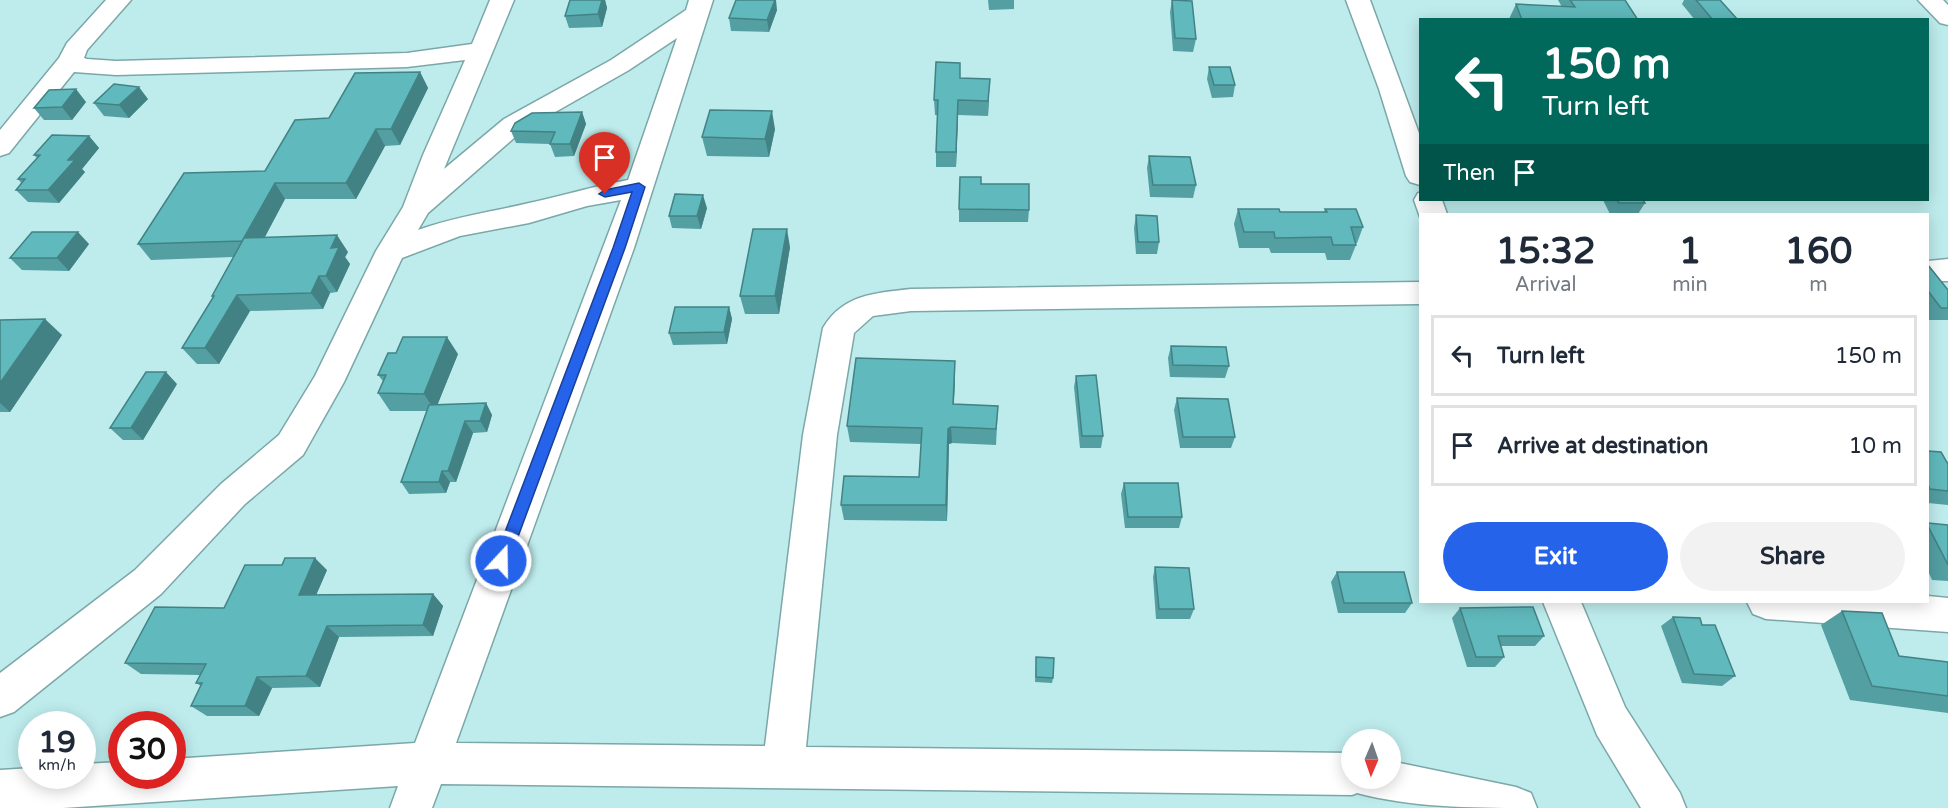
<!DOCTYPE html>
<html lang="en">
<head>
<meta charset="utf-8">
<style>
  :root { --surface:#fff; --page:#f2f2f3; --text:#1f2937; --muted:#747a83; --line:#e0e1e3; --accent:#2563eb }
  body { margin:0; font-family:"Varela Round",sans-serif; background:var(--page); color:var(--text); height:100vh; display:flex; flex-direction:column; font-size:22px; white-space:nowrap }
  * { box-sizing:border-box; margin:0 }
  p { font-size:20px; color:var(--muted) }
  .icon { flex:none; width:33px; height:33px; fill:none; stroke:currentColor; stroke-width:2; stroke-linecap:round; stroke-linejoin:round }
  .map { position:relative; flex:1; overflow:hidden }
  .drawer { position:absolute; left:1419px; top:213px; width:510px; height:390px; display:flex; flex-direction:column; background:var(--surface); border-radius:0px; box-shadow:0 3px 15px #0003 }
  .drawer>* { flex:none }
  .guide { position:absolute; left:1419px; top:18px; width:510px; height:183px; border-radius:0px; box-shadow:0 3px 15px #0003; background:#00695c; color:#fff; overflow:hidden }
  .needle { width:39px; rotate:182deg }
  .fabs { position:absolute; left:1341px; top:729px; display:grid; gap:12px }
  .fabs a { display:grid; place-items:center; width:60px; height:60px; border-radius:50%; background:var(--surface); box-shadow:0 3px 15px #0003; font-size:30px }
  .speed { position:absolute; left:18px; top:711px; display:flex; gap:12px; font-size:30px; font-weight:700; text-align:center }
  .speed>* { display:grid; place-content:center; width:78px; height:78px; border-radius:50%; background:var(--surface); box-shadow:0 3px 15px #0003; line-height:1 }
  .speed small { font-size:15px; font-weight:400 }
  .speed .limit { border:9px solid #d22; background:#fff; color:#111 }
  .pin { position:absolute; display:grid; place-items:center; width:51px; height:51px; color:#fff; margin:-62px -26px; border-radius:50% 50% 50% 0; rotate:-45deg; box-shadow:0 0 6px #0007 }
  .pin .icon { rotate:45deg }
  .me { position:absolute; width:66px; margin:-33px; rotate:21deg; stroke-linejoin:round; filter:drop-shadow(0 0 4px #0008) }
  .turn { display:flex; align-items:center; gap:21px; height:126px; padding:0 24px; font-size:27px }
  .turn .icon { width:78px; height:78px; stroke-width:2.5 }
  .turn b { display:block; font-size:42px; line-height:51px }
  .then { display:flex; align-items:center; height:57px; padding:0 24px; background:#0003; gap:12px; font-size:22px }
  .eta { display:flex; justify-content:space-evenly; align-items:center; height:102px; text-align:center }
  .eta b { font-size:36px; font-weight:700; line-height:42px }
  .cta { display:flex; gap:12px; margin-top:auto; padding:12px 24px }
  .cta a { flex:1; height:69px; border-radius:36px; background:var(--accent); color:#fff; font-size:24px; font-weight:700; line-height:69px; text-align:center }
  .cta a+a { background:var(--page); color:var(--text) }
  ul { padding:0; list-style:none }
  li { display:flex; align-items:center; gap:18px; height:81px; margin:0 12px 9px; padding:0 12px; border:3px solid var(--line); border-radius:0px }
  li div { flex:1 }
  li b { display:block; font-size:22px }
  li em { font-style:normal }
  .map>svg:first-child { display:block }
</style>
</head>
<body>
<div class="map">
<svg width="1948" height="808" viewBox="0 0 1948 808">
  <rect width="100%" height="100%" fill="#beeced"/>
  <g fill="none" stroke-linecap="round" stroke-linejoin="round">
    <defs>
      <path id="minor" d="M106 0H131L87 50 84 58 87 59 116 61 407 53 472 44 490 0H514L444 169 504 119 611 60 686 10 689 0H713L634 248 456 743 765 746 803 435 823 328C843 294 876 293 911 289L1420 282V304L911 311 873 316 854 333 837 435 806 747 1352 753V778H1390V761L1516 787 1531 793 1537 808C1478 808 1413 808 1357 793L1352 795 441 784 432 808H390L398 786 63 808H0V770L32 768V776H82V764L122 762V776H172V759L415 743 621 200 587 206 529 223 460 236 402 258 344 382 303 455 245 504 161 594 14 712 0 717V673L135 570 221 484 279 435 315 376 376 251 403 207 423 155 465 60 407 67 116 75 74 72 9 153 0 156V130L59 58 67 43ZM677 38 628 180C594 186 562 196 529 203 491 212 454 217 418 230L428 213 522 131 629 70Z
        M1346 0H1370L1420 136V185L1410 182 1406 176 1379 89Z
        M1918 0H1943L1948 5V25L1940 23Z
        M1418 193H1420V200H1442L1447 214H1420V217L1414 200Z
        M1948 259V281H1928V261Z
        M1928 596 1948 598V632L1766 619 1753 614 1747 602H1928Z
        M1543 602H1581L1625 707 1680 793 1686 808H1641L1597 735Z"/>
    </defs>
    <use href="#minor" stroke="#7ba7a8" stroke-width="3"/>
    <use href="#minor" fill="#fff" fill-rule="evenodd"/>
  </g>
  <path fill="#539fa2" d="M570 0H605L607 8 602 27 569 28 565 16Z
    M988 0H1014V9L989 10Z
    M1172 0 1196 39 1193 52 1173 51 1170 12Z
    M1558 0H1625L1638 20 1509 19 1516 4 1562 7Z
    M1684 0H1720L1738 20H1695L1682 4Z
    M777 10 769 32 731 31 729 18Z
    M1209 67 1235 85 1233 97 1212 98 1207 79Z
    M420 72 428 88 400 145 385 146 356 199H285L265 237 348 252 345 257 350 264 337 292 330 293 323 309 250 311 219 364H197L182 348 213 297 212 296 233 257 151 260 138 244 265 171 329 118Z
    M961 78 989 94 988 116 958 115 956 167H936V152L938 115H935L934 100Z
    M148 99 129 118 104 116 94 103Z
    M86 102 72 120H44L34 108Z
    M582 112 586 124 574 156 555 157 550 144 516 143 511 131Z
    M775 129 769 157 707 156 702 137Z
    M89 136 99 148 82 169 85 172 59 203 28 202 16 190 22 184 18 179 37 158 34 155Z
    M1149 156 1196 185 1193 198 1150 197 1147 168Z
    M981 184 1029 210 1028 222H959V209Z
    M1603 200H1643L1645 203 1638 214H1610Z
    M707 208 701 229 672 228 669 216Z
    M1238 209 1280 212H1324L1325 209 1363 227 1357 243H1356V245L1350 260H1327L1325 253H1271L1269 248H1239L1234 224Z
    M1136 215 1159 242 1157 254H1136L1134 228Z
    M89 244 69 271 22 270 10 258Z
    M790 247 779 314H745L740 296Z
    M1928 265 1948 290V320H1928Z
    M729 307 732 319 727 344 673 345 669 333Z
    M0 320 62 335 10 412H0Z
    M1171 346 1229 366 1225 378 1170 377 1168 358Z
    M458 354 437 405 486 403 492 415 487 432 473 433 456 482H450L446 493 409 494 401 482 427 411H390L378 393 383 381 378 375Z
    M955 361V377L954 404 998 406 996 445 952 443 949 444 947 521 844 520 841 505 919 477 921 444 850 442 847 426Z
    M1076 376 1103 436 1101 448H1080L1074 387Z
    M177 384 143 440H123L110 428Z
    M1177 398 1235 437 1231 448H1180L1174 410Z
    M1928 451 1948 464V505L1928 503Z
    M1124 483 1182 517 1179 528H1125L1121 494Z
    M1928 523 1948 525V581L1932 580 1928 571Z
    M1155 567 1194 609 1190 619H1156L1153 577Z
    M327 570 316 595 433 594 443 606 433 636 339 637 320 687 272 688 259 716H207L191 706 201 686 196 683 200 675 141 674 125 663 224 608Z
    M1337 572 1412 603 1405 613H1338L1331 582Z
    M1460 608 1544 636 1535 646H1501L1504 657 1495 667H1467L1452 618Z
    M1842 611 1899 656 1948 662V713L1850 700 1821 625Z
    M1673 617 1702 625 1735 676 1722 686 1682 683 1661 626Z
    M1036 657 1053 678 1052 683 1035 682Z"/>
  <path fill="#438284" d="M602 0H605L607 8 602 27 598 14Z
    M775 0H776L777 10 769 32 767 20Z
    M420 72 428 88 400 145 391 129Z
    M990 79 989 94 988 116V101Z
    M139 87 148 99 129 118 119 105Z
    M76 89 86 102 72 120 62 107Z
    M958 100V115L956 167V152Z
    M772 111 775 129 769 157 765 139Z
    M582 112 586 124 574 156 570 144Z
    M376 129 385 146 356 199 346 183Z
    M89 136 99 148 82 169 85 172 59 203 48 190 68 160Z
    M275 183 285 199 254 257 242 241Z
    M703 195 707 208 701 229 697 216Z
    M787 229 790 247 779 314 775 296Z
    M78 232 89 244 69 271 57 258Z
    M337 235 348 252 345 257 350 264 337 292 326 276 331 248Z
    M319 276 330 293 323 309 311 293Z
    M237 295 250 311 219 364 205 348Z
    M729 307 732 319 727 344 724 332Z
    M45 319 62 335 10 412 0 403V383Z
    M447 337 458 354 435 411 424 394Z
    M955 361V377L953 420V404Z
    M166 372 177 384 143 440 131 428Z
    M486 403 492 415 487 432 480 421Z
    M465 421 473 433 456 482 448 471Z
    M951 427 952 443 949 444 947 521 946 505 948 429Z
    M442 471 450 482 446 493 439 482Z
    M315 558 327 570 311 607 299 595Z
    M433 594 443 606 433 636 423 625Z
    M327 626 339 637 320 687 306 676Z
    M257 677 272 688 259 716 245 706Z"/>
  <path fill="#60b9bc" stroke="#438284" stroke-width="1.5" d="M570 0H602L598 14 565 16Z
    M736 0H775L767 20 729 18Z
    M1172 0 1192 1 1196 39 1175 38Z
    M1570 0H1625L1638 20H1522L1516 4 1575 7Z
    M1696 0H1720L1738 20H1713Z
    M936 62 960 63V78L990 79 988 101 958 100 956 152H936L938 100H934Z
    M1209 67H1230L1235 85H1214Z
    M420 72 391 129H376L346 183H275L242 241 138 244 184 173 265 171 295 120 329 118 355 73Z
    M114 84 139 87 119 105 94 103Z
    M76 89 62 107 34 108 49 90Z
    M710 110 772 111 765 139 702 137Z
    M582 112 570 144H550L555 132 511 131 515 123 532 113Z
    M52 135 89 136 68 160H75L48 190H16L25 179H18L40 155H34Z
    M1149 156 1190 157 1196 185H1153Z
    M960 177H981V184H1029V210L959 209Z
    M675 194 703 195 697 216H669Z
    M1617 200H1643L1645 203H1619Z
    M1238 209H1279L1280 212H1327L1325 209H1356L1363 227H1351L1356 245H1333L1331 237 1275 238 1274 232H1244Z
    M1136 215 1157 216 1159 242H1138Z
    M753 229H787L775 296H740Z
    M32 232H78L57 258H10Z
    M337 235 331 248 339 247 326 276H319L311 293 237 295 205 348H182L214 296H212L244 238Z
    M1928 265 1948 290V308H1941L1928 291Z
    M675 307H729L724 332 669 333Z
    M45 319 0 383V320Z
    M403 337H447L424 394 378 393 386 375H378L388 353H396Z
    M1171 346 1226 347 1229 366 1173 365Z
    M856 358 955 361 953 404 998 406 996 429 951 427 948 429 946 505H841L844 476 919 477 922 428 847 426Z
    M146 372H166L131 428H110Z
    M1096 375 1103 436H1082L1076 376Z
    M1177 398 1228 399 1235 437H1183Z
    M486 403 480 421H465L448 471H442L439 482H401L429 405Z
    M1928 451 1941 452 1948 464V491L1930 489 1928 485Z
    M1124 483H1178L1182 517H1128Z
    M1928 523 1948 525V565L1928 526Z
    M285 558H315L299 595 433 594 423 625 327 626 306 676 257 677 245 706H191L202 683H196L206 664 125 663 155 607 224 608 245 565H282Z
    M1155 567 1189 568 1194 609H1159Z
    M1337 572H1404L1412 603H1344Z
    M1533 607 1544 636H1498L1504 657H1476L1460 608Z
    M1842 611 1882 613 1899 656 1948 662V696L1872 686Z
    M1673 617 1700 618 1702 625H1715L1735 676 1694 674Z
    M1036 657 1054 658 1053 678 1036 677Z"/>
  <path fill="#2563eb" stroke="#184099" stroke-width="1.5" d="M639 183 645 187 625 248 509 561 507 566 501 568 496 566 494 561 613 248 632 192 605 197 599 194 605 190Z"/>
</svg>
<div class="fabs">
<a><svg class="needle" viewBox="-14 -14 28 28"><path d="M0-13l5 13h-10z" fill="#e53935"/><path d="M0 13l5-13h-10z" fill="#747a83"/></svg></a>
</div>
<div class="speed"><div>19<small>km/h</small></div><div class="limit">30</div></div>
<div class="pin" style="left:605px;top:194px;background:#d93025"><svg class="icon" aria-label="arrive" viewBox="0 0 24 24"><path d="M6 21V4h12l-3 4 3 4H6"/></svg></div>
<svg class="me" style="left:501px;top:561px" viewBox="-20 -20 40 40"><circle r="17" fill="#2563eb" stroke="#fff" stroke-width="3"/><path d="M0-11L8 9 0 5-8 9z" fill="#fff"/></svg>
<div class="guide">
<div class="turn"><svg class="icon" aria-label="left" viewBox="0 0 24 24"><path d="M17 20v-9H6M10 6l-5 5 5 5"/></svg><div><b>150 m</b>Turn left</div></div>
<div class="then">Then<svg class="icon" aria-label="arrive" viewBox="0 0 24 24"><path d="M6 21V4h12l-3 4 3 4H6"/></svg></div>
</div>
<section class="drawer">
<div class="eta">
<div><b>15:32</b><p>Arrival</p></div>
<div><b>1</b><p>min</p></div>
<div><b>160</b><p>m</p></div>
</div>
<ul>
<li><svg class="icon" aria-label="left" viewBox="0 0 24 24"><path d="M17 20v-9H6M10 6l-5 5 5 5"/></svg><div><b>Turn left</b></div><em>150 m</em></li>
<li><svg class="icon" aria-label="arrive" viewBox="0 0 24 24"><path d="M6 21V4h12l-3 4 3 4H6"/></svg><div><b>Arrive at destination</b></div><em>10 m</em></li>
</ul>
<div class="cta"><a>Exit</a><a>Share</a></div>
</section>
</div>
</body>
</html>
